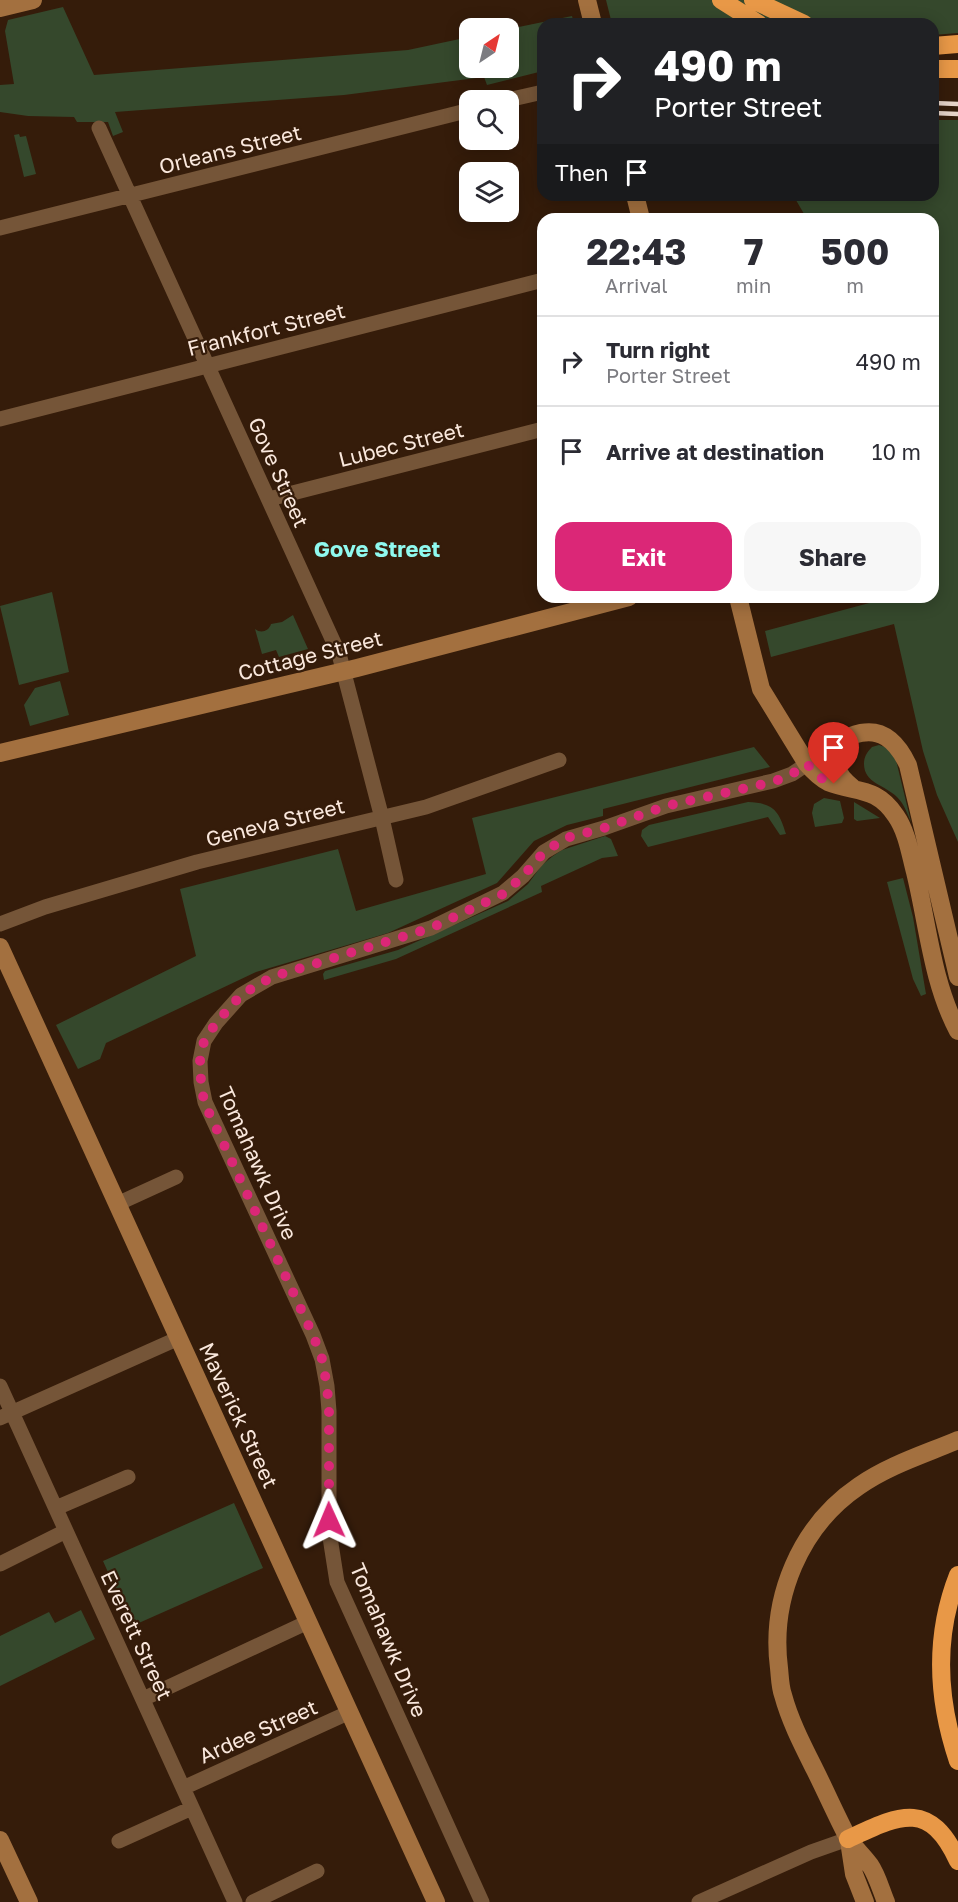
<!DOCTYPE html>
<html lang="en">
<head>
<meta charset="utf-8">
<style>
  :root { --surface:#fff; --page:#f7f7f7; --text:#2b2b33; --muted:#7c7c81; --line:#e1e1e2; --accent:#db2777 }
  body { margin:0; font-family:"Golos Text",sans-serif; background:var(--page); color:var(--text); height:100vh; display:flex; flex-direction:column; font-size:22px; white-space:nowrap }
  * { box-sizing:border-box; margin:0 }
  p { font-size:20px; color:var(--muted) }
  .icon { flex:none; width:33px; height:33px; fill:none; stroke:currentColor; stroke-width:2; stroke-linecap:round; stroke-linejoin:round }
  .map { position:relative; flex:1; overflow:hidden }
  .details { position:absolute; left:537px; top:213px; width:402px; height:390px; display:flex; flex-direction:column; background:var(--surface); border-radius:18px; box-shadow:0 3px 15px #0003 }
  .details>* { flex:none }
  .banner { position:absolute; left:537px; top:18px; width:402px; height:183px; border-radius:18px; box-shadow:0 3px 15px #0003; background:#202124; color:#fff; overflow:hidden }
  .needle { width:39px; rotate:35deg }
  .buttons { position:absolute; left:459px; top:18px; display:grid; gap:12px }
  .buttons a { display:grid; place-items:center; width:60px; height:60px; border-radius:12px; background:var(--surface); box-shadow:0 3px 15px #0003; font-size:30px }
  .pin { position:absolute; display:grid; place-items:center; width:51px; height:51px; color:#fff; margin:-62px -26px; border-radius:50% 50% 50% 0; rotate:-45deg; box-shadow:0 0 6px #0007 }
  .pin .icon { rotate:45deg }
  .me { position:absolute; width:66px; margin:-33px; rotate:359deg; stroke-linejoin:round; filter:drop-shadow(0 0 4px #0008) }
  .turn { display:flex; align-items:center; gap:21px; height:126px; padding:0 18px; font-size:27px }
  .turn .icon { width:78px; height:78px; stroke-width:2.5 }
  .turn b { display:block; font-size:42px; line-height:51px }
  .then { display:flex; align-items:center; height:57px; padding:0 18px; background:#0003; gap:12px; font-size:22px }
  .eta { display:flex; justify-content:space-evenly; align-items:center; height:102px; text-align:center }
  .eta b { font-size:36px; font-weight:700; line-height:42px }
  .button { display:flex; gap:12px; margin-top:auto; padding:12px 18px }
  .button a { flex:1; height:69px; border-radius:18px; background:var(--accent); color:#fff; font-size:24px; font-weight:700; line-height:69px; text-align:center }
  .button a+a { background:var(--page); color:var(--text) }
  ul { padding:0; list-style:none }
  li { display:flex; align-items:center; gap:18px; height:90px; padding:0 18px; border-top:2px solid var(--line) }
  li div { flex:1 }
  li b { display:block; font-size:22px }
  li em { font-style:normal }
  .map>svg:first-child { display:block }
</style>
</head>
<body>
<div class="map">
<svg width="958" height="1902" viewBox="0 0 958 1902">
  <rect width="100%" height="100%" fill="#351c0a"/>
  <path fill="#35482c" d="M606 0H958V33L933 35V24H840L832 22 831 24H681V20L665 24H612Z
    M63 7 94 75 408 50 469 37 470 68H508L509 29 572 16 574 24H543V71L487 85 484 77 344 95 115 112 123 132 113 136 108 122H77L74 117 28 116 0 112V85L14 84 5 31 8 20Z
    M933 120H958V842L937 795 923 751 894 624 771 657 765 631 873 602 872 597H933V219H807L793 195H933Z
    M19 134 20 137 26 136 36 174 24 177 14 135Z
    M52 592 69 672 19 685 0 606Z
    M293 615 308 649 279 657 276 650 262 654 255 629C261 634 269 631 271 624L282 622Z
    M60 681 69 715 30 726 24 705 35 688Z
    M879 745 888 748 896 760 911 822C907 813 904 804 897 797 885 785 864 783 864 764 864 757 867 752 872 747Z
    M754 747 770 767 603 809V816L567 825 534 841 497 883 388 933 256 972 106 1043 100 1059 78 1069 56 1025 196 956 180 889 338 849 356 911 486 874 472 818Z
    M824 798 840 801 844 818 842 823 815 827 812 813 814 804Z
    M748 802C773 803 779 810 786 834L780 835 768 817 648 847 641 836 642 830 649 825Z
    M854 802 880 818 857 821 854 819Z
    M605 836 611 839 618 856 602 858 541 886 542 892 396 959 324 980 323 974 325 971 398 950 508 901 528 884 542 865 553 856 562 850Z
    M903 878 913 917 926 994 921 996 913 979 887 882Z
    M234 1503 263 1568 132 1626 103 1561Z
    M81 1610 95 1639 0 1686V1636L49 1612 55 1623Z"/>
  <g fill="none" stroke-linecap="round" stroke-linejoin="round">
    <path stroke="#755538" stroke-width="15" d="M508 100 543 92
      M99 128 339 654 382 818 396 880
      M0 228 470 110
      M0 419 543 280
      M269 499 543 429
      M0 924 45 907 197 862 426 807 559 760
      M117 1204 176 1177
      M0 1386 235 1902
      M0 1418 179 1338
      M56 1508 128 1477
      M0 1564 66 1531
      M143 1699 308 1622
      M183 1788 350 1712
      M119 1841 192 1808
      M253 1902 317 1871
      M482 1902 337 1582 329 1531V1411L327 1386 322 1359 313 1335 205 1102 201 1082 200 1061 204 1041 216 1023 241 995 272 977 431 928 503 893 523 876 544 852 566 839 604 828 666 806 773 781 792 774 807 764
      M699 1902 811 1852 848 1839"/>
    <path stroke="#a3703f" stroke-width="18" d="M587 0 593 24
      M0 8 33 0
      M635 195 641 219
      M738 597 761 689 807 764C813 771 820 778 828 782 856 793 876 786 896 816 907 832 910 853 915 872 928 925 932 982 958 1031
      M847 738C830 758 833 772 853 788
      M0 753 357 668 629 597
      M807 764C843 737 881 708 908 765L958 977
      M0 947 436 1902
      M0 1840 29 1902
      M849 1841 854 1874 865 1902
      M886 1902C881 1890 877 1875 870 1865 863 1855 853 1847 847 1836 836 1815 826 1792 815 1770 803 1746 790 1721 783 1695 780 1687 780 1677 779 1668 770 1598 800 1526 859 1486 889 1465 925 1454 958 1440"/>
    <path stroke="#e89847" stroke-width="18" d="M721 0 759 24
      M753 0 804 24
      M933 46 958 44
      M933 69H958
      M958 1575C934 1636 937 1699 958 1761
      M848 1839C898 1816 929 1798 958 1861"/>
    <path stroke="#e6d3c8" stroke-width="4.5" d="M933 103 958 104
      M933 113 958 114"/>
  </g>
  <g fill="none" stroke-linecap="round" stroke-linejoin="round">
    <path stroke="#db2777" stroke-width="10" stroke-dasharray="0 18" d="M329 1520V1411L327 1386 322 1359 313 1335 204 1102 201 1082 200 1061 204 1041 216 1023 241 995 272 977 431 928 503 894 523 876 544 852 566 838 604 828 666 806 773 782 792 774 807 764 821 778 834 784"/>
  </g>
  <g text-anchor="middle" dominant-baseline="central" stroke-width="4.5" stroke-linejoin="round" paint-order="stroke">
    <g font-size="21" fill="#fae8dd" stroke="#351c0a">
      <text transform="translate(230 149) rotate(-14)">Orleans Street</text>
      <text transform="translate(266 329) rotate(-14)">Frankfort Street</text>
      <text transform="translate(401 444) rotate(-14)">Lubec Street</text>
      <text transform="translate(279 472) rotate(66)">Gove Street</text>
      <text transform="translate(310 655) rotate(-14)">Cottage Street</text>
      <text transform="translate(275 822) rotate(-14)">Geneva Street</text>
      <text transform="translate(258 1163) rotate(66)">Tomahawk Drive</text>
      <text transform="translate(239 1415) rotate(65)">Maverick Street</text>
      <text transform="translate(137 1635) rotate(65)">Everett Street</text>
      <text transform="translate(389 1640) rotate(67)">Tomahawk Drive</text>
      <text transform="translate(258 1731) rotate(-24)">Ardee Street</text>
    </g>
    <g font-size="22" font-weight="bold" fill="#8ff9ef" stroke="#351c0a">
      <text x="377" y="548">Gove Street</text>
    </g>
  </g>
</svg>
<div class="buttons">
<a><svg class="needle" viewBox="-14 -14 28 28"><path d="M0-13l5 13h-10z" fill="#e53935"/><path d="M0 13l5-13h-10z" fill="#7c7c81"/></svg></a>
<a><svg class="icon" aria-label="search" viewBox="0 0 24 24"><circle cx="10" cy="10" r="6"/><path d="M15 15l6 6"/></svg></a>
<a><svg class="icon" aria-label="layers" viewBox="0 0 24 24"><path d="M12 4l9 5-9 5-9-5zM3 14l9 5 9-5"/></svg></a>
</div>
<div class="pin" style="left:834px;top:784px;background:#d93025"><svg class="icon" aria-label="arrive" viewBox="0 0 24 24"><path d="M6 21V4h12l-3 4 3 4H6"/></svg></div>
<svg class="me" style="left:329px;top:1520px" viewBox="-20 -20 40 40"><path d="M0-17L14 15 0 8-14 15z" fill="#db2777" stroke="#fff" stroke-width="4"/></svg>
<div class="banner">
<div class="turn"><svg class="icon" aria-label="right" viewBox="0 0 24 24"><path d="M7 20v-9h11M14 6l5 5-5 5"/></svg><div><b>490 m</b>Porter Street</div></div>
<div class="then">Then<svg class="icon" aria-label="arrive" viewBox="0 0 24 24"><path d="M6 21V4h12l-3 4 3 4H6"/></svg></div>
</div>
<section class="details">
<div class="eta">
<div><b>22:43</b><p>Arrival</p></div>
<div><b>7</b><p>min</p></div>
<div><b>500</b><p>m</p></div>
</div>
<ul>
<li><svg class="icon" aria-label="right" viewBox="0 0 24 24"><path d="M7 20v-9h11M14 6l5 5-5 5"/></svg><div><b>Turn right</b><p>Porter Street</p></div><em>490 m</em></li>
<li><svg class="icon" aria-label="arrive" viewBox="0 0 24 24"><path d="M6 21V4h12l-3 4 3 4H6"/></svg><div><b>Arrive at destination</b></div><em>10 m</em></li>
</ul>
<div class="button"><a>Exit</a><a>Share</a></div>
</section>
</div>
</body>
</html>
